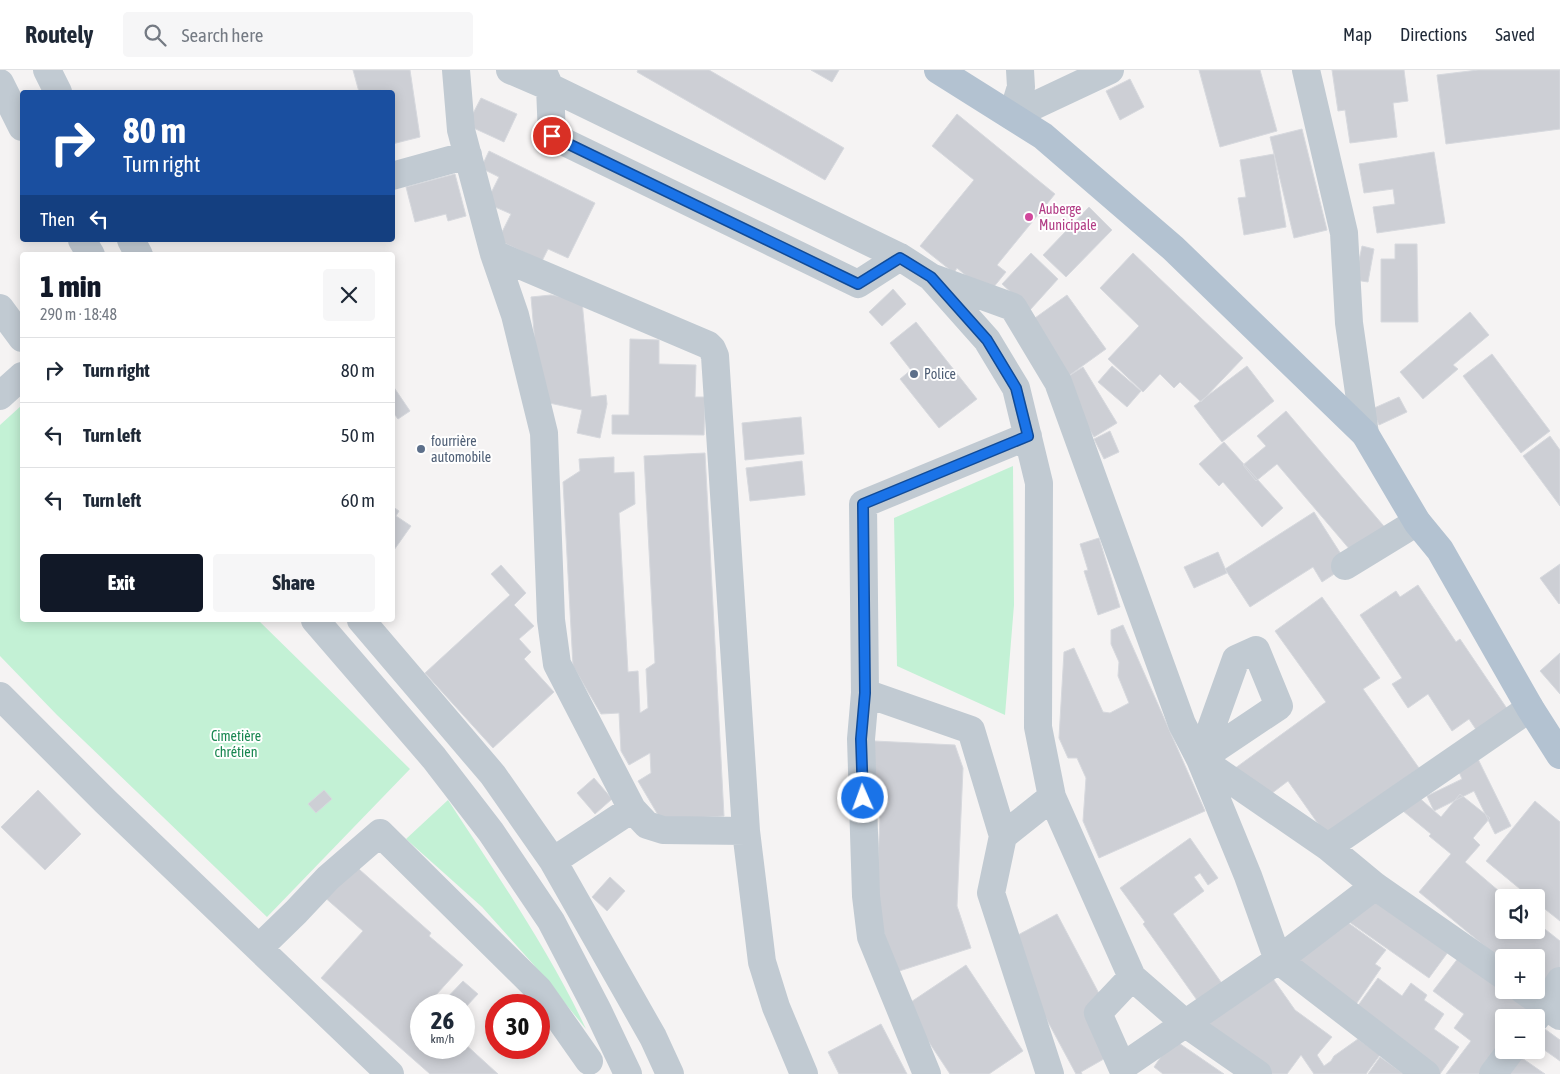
<!DOCTYPE html>
<html lang="en">
<head>
<meta charset="utf-8">
<style>
  :root { --surface:#fff; --page:#f6f6f7; --text:#1f2937; --muted:#747a83; --line:#e0e1e3; --accent:#111827 }
  body { margin:0; font-family:"Asap Condensed",sans-serif; background:var(--page); color:var(--text); height:100vh; display:flex; flex-direction:column; font-size:19px; white-space:nowrap }
  * { box-sizing:border-box; margin:0 }
  p { font-size:16px; color:var(--muted) }
  .icon { flex:none; width:28px; height:28px; fill:none; stroke:currentColor; stroke-width:2; stroke-linecap:round; stroke-linejoin:round }
  .map { position:relative; flex:1; overflow:hidden }
  .sheet { position:absolute; left:20px; top:182px; width:375px; height:370px; display:flex; flex-direction:column; background:var(--surface); border-radius:5px; box-shadow:0 2px 12px #0003 }
  .sheet>* { flex:none }
  .top-card { position:absolute; left:20px; top:20px; width:375px; height:152px; border-radius:5px; box-shadow:0 2px 12px #0003; background:#1a4fa0; color:#fff; overflow:hidden }
  .buttons { position:absolute; left:1495px; top:819px; display:grid; gap:10px }
  .buttons a { display:grid; place-items:center; width:50px; height:50px; border-radius:5px; background:var(--surface); box-shadow:0 2px 12px #0003; font-size:25px }
  .speed { position:absolute; left:410px; top:924px; display:flex; gap:10px; font-size:25px; font-weight:700; text-align:center }
  .speed>* { display:grid; place-content:center; width:65px; height:65px; border-radius:50%; background:var(--surface); box-shadow:0 2px 12px #0003; line-height:1 }
  .speed small { font-size:12px; font-weight:400 }
  .speed .limit { border:8px solid #d22; background:#fff; color:#111 }
  .pin { position:absolute; display:grid; place-items:center; width:42px; height:42px; color:#fff; margin:-21px; border:2px solid #fff; border-radius:50%; box-shadow:0 1px 5px #0007 }
  .me { position:absolute; width:55px; margin:-28px; rotate:358deg; stroke-linejoin:round; filter:drop-shadow(0 0 4px #0008) }
  .turn { display:flex; align-items:center; gap:18px; height:105px; padding:0 20px; font-size:22px }
  .turn .icon { width:65px; height:65px; stroke-width:2.5 }
  .turn b { display:block; font-size:35px; line-height:42px }
  .then { display:flex; align-items:center; height:48px; padding:0 20px; background:#0003; gap:10px; font-size:19px }
  .round { display:grid; place-items:center; flex:none; width:52px; height:52px; border-radius:5px; background:var(--page) }
  .overview { display:flex; align-items:center; justify-content:space-between; height:85px; padding:0 20px }
  h1 { font-size:30px; font-weight:800; line-height:38px; color:var(--accent) }
  .action { display:flex; gap:10px; margin-top:auto; padding:10px 20px }
  .action a { flex:1; height:58px; border-radius:5px; background:var(--accent); color:#fff; font-size:20px; font-weight:800; line-height:58px; text-align:center }
  .action a+a { background:var(--page); color:var(--text) }
  ul { padding:0; list-style:none }
  li { display:flex; align-items:center; gap:15px; height:65px; padding:0 20px; border-top:1px solid var(--line) }
  li div { flex:1 }
  li b { display:block; font-size:19px }
  li em { font-style:normal }
  header { display:flex; align-items:center; gap:30px; box-sizing:border-box; height:70px; padding:0 25px; background:var(--surface); border-bottom:1px solid var(--line) }
  header strong { font-size:24px }
  nav { display:flex; gap:28px; margin-inline-start:auto; font-size:18px }
  .search { width:350px; height:45px; background:var(--page); display:flex; align-items:center; gap:12px; box-sizing:border-box; padding:0 18px; border-radius:5px; color:var(--muted); font-size:19px }
  .map>svg:first-child { display:block }
</style>
</head>
<body>
<header>
<strong>Routely</strong>
<div class="search"><svg class="icon" aria-label="search" viewBox="0 0 24 24"><circle cx="10" cy="10" r="6"/><path d="M15 15l6 6"/></svg>Search here</div>
<nav><a>Map</a><a>Directions</a><a>Saved</a></nav>
</header>
<div class="map">
<svg width="1560" height="1004" viewBox="0 0 1560 1004">
  <rect width="100%" height="100%" fill="#f5f3f3"/>
  <path fill="#c3f1d5" d="M22 335V550H258L410 699 267 847 57 645 0 586V355Z
    M1013 396 1014 535 1005 645 897 596 894 448Z
    M448 730C497 805 548 878 586 959L533 894 482 837 406 769Z"/>
  <path fill="#cdcfd5" stroke="#d7d9de" d="M353 0H410L420 67 392 74V22H359Z
    M638 0H709L844 78 825 110 637 2Z
    M811 0H839L832 12Z
    M1199 0H1260L1277 61 1220 77Z
    M1332 0H1404L1408 31 1393 33 1397 67 1350 73 1345 40 1338 41Z
    M1478 0H1560V59L1446 74 1437 5Z
    M1130 9 1144 37 1120 50 1106 21Z
    M481 28 517 44 504 72 467 55Z
    M957 44 1055 124 997 195 1006 202 988 224 957 198 954 203 920 176 974 110 932 76Z
    M1302 59 1327 160 1294 168 1270 67Z
    M489 81 595 133 568 188 548 179 542 191 498 170 511 144 486 133 499 107 481 98Z
    M1434 82 1445 153 1377 163 1373 137 1395 134 1393 119 1364 123 1359 94Z
    M1274 84 1286 157 1244 165 1238 128 1246 127 1240 90Z
    M455 104 466 146 448 151 446 144 415 152 406 117Z
    M1089 137 1112 160 1066 207 1043 185Z
    M1395 174H1417L1418 252H1381V189H1395Z
    M1362 176 1374 179 1368 212 1355 210Z
    M1031 183 1058 209 1030 240 1002 214Z
    M1133 183 1243 288 1201 332 1180 312 1174 318 1160 304 1143 322 1108 289 1139 256 1100 218Z
    M893 219 906 234 882 256 869 242Z
    M551 225 582 231 591 327 606 325 607 334 600 368 577 363 582 340 540 331 531 227Z
    M1067 225 1106 279 1067 307 1028 253Z
    M1470 242 1489 265 1453 295 1458 299 1423 329 1400 302Z
    M916 252 977 329 939 358 900 309 911 300 890 273Z
    M630 269 659 270V294L696 295 695 327H705L704 365 612 364V345H629Z
    M1492 284 1550 361 1521 383 1463 306Z
    M1112 296 1141 321 1127 337 1098 312Z
    M1247 296 1274 331 1222 372 1194 336Z
    M1083 297 1117 353 1094 367 1061 311Z
    M393 316 410 341 398 349 392 341Z
    M1399 327 1407 342 1379 355 1372 339Z
    M1286 341 1388 461 1357 488 1277 394 1256 411 1243 395 1266 376 1257 366Z
    M801 347 804 384 745 390 742 353Z
    M1110 361 1119 382 1104 389 1094 369Z
    M1550 366 1560 380V436L1523 386Z
    M1224 372 1283 438 1262 457 1223 412 1219 416 1199 394Z
    M705 383 724 746 661 750 638 711 651 703 650 683 629 695 621 681 619 643 601 644 573 596 563 412 580 401 579 389 614 387V403L634 402 635 434 619 443 628 602 638 601 640 643 648 638 646 599 655 593 644 386Z
    M802 391 805 425 750 431 746 398Z
    M392 436 399 441 396 446 411 456 394 480 392 479Z
    M1314 442 1348 495 1322 512 1313 497 1250 537 1225 499Z
    M1099 468 1120 537 1098 545 1084 501 1088 500 1080 474Z
    M1218 482 1227 503 1194 518 1184 497Z
    M1560 494V533L1559 534 1540 508Z
    M501 495 526 523 514 535 534 556 519 569 531 582 524 589 554 622 493 678 425 603 510 525 491 504Z
    M1418 515 1456 572 1460 569 1512 646 1481 667 1469 649 1452 661 1428 624 1408 638 1392 614 1402 608 1360 545 1396 521 1400 527Z
    M1322 527 1380 608 1363 619 1419 698 1326 765 1288 711 1259 733 1234 699 1326 632 1275 561Z
    M1123 555 1205 741 1099 788 1083 751 1086 708 1077 688H1068L1059 668 1064 582 1074 578 1103 642 1110 643 1129 633 1118 606 1119 592 1111 574V560Z
    M1560 583V624L1540 601Z
    M874 671 955 675 963 698 957 836 971 878 893 903 876 828 880 749 871 722Z
    M1477 687 1511 756 1495 764 1474 721 1434 741 1427 726 1462 709 1457 697Z
    M594 708 612 729 595 744 577 723Z
    M38 720 81 764 45 800 1 757Z
    M324 720 332 729 316 743 308 734Z
    M1460 724 1490 748 1473 768 1480 775 1465 792 1507 828H1504V860H1536V852L1560 871V902L1536 920V888H1504V892L1419 822 1451 784 1429 766 1431 764 1403 741 1416 725 1441 747Z
    M1535 731 1560 752V851L1536 832V828H1531L1486 791Z
    M1190 768 1218 808 1208 815 1200 803 1194 807 1204 821 1173 844 1228 922 1204 940 1143 854 1145 852 1120 818Z
    M351 792 431 863 429 866 463 895 427 935H421V978H464V973L498 1004H430L321 908 363 861 322 825Z
    M610 807 625 821 607 841 592 827Z
    M1369 820 1451 878 1429 908 1348 851Z
    M1057 844 1104 933 1109 986 1081 1002 1082 1004H1076L1005 872Z
    M1336 844 1386 880 1375 894 1381 898 1350 943 1277 890Z
    M1459 887 1535 944 1532 948H1504V980L1490 1004H1446L1471 971 1454 958 1464 944 1433 921Z
    M966 895 1023 981 989 1004H950L905 936Z
    M1269 903 1295 940 1332 967 1317 985 1324 996 1331 991 1334 986 1358 969 1380 985 1366 1004H1314L1301 985 1287 1004H1270L1203 949Z
    M1378 908 1402 926 1411 913 1427 925 1424 930 1444 944 1434 959 1459 977 1440 1004 1354 941Z
    M463 911 478 924 464 939V935H444L442 933Z
    M881 954 907 1004H839L828 982Z
    M1538 954 1560 970V991L1536 974V956Z
    M1173 969 1224 1004H1163L1154 997Z
    M1519 986 1545 1004H1507Z
    M1380 987 1404 1004H1368Z"/>
  <g fill="none" stroke-linecap="round" stroke-linejoin="round">
    <path stroke="#c1cad2" stroke-width="28" d="M47 0 58 22
      M456 0 461 60 494 184 515 245 544 363 551 550 557 594 632 739 647 755 663 760 746 761
      M510 0 550 17 900 187 931 207 987 270 1016 318 1039 413 1038 657 1052 727 1132 907 1186 954 1258 1004
      M1306 0 1344 163 1349 253 1365 364
      M544 4 550 17 552 66 858 214 900 187
      M0 13 22 57
      M1012 46 1110 0
      M1012 46 1021 17 1020 0
      M392 106 468 85
      M82 170 91 185
      M131 170 139 185
      M494 184 708 275 712 279 715 286 746 761 762 892 776 937 804 1004
      M933 208 1013 237 1058 312 1182 654 1200 689 1248 806 1278 890 1426 1004
      M0 238 22 268
      M0 326 22 306
      M1345 496 1417 452
      M315 550 434 688 491 762 551 851 598 941 628 1004
      M361 550 493 705 553 791 653 967 670 1004
      M1256 580 1279 636 1200 689 1236 589Z
      M865 623 971 660 1003 766
      M0 626 106 732 390 1004
      M1200 689 1328 777 1375 816 1504 906
      M1328 777 1530 638
      M553 791 632 739
      M259 878 296 842 328 808 380 763 539 920 589 991
      M1132 907 1098 943 1122 997 1278 890 1375 816
      M1523 920 1560 946
      M1536 948 1560 911
      M927 1004 871 867 866 826 861 669 865 623 863 434 1028 366
      M1050 1004 991 823 1003 766 1052 727
      M1493 1004 1511 980"/>
    <path stroke="#b3c2d1" stroke-width="28" d="M938 0 1043 66 1173 178 1365 364 1417 452 1440 480 1530 638 1560 685"/>
  </g>
  <g fill="none" stroke-linecap="round" stroke-linejoin="round">
    <defs>
      <path id="route" d="M552 66 858 214 900 188 931 207 987 270 1016 318 1028 366 863 434 865 623 861 669 863 728"/>
    </defs>
    <use href="#route" stroke="#114b97" stroke-width="12"/>
    <use href="#route" stroke="#1a73e8" stroke-width="9"/>
  </g>
  <circle fill="#d1479c" stroke="#fff" stroke-width="2" cx="1029" cy="147" r="5"/>
  <g fill="#5c6f8a" stroke="#fff" stroke-width="2">
    <circle cx="914" cy="304" r="5"/>
    <circle cx="421" cy="379" r="5"/>
  </g>
  <g text-anchor="middle" dominant-baseline="central" stroke-width="4" stroke-linejoin="round" paint-order="stroke">
    <g font-size="14" fill="#b23c85" stroke="#fff" text-anchor="start">
      <text x="1039" y="139">Auberge<tspan x="1039" dy="16">Municipale</tspan></text>
    </g>
    <g font-size="14" fill="#4e5e75" stroke="#fff" text-anchor="start">
      <text x="924" y="304">Police</text>
      <text x="431" y="371">fourrière<tspan x="431" dy="16">automobile</tspan></text>
    </g>
    <g font-size="14" fill="#17864f" stroke="#fff">
      <text x="236" y="666">Cimetière<tspan x="236" dy="16">chrétien</tspan></text>
    </g>
  </g>
</svg>
<div class="buttons">
<a><svg class="icon" aria-label="sound" viewBox="0 0 24 24"><path d="M4 9h4l5-4v14l-5-4H4zM17 9q2 3 0 6"/></svg></a>
<a>+</a>
<a>−</a>
</div>
<div class="speed"><div>26<small>km/h</small></div><div class="limit">30</div></div>
<div class="pin" style="left:552px;top:66px;background:#d93025"><svg class="icon" aria-label="arrive" viewBox="0 0 24 24"><path d="M6 21V4h12l-3 4 3 4H6"/></svg></div>
<svg class="me" style="left:863px;top:728px" viewBox="-20 -20 40 40"><circle r="17" fill="#1a73e8" stroke="#fff" stroke-width="3"/><path d="M0-11L8 9 0 5-8 9z" fill="#fff"/></svg>
<div class="top-card">
<div class="turn"><svg class="icon" aria-label="right" viewBox="0 0 24 24"><path d="M7 20v-9h11M14 6l5 5-5 5"/></svg><div><b>80 m</b>Turn right</div></div>
<div class="then">Then<svg class="icon" aria-label="left" viewBox="0 0 24 24"><path d="M17 20v-9H6M10 6l-5 5 5 5"/></svg></div>
</div>
<section class="sheet">
<div class="overview"><div><h1>1 min</h1><p>290 m · 18:48</p></div><a class="round"><svg class="icon" aria-label="close" viewBox="0 0 24 24"><path d="M6 6l12 12M18 6L6 18"/></svg></a></div>
<ul>
<li><svg class="icon" aria-label="right" viewBox="0 0 24 24"><path d="M7 20v-9h11M14 6l5 5-5 5"/></svg><div><b>Turn right</b></div><em>80 m</em></li>
<li><svg class="icon" aria-label="left" viewBox="0 0 24 24"><path d="M17 20v-9H6M10 6l-5 5 5 5"/></svg><div><b>Turn left</b></div><em>50 m</em></li>
<li><svg class="icon" aria-label="left" viewBox="0 0 24 24"><path d="M17 20v-9H6M10 6l-5 5 5 5"/></svg><div><b>Turn left</b></div><em>60 m</em></li>
</ul>
<div class="action"><a>Exit</a><a>Share</a></div>
</section>
</div>
</body>
</html>
